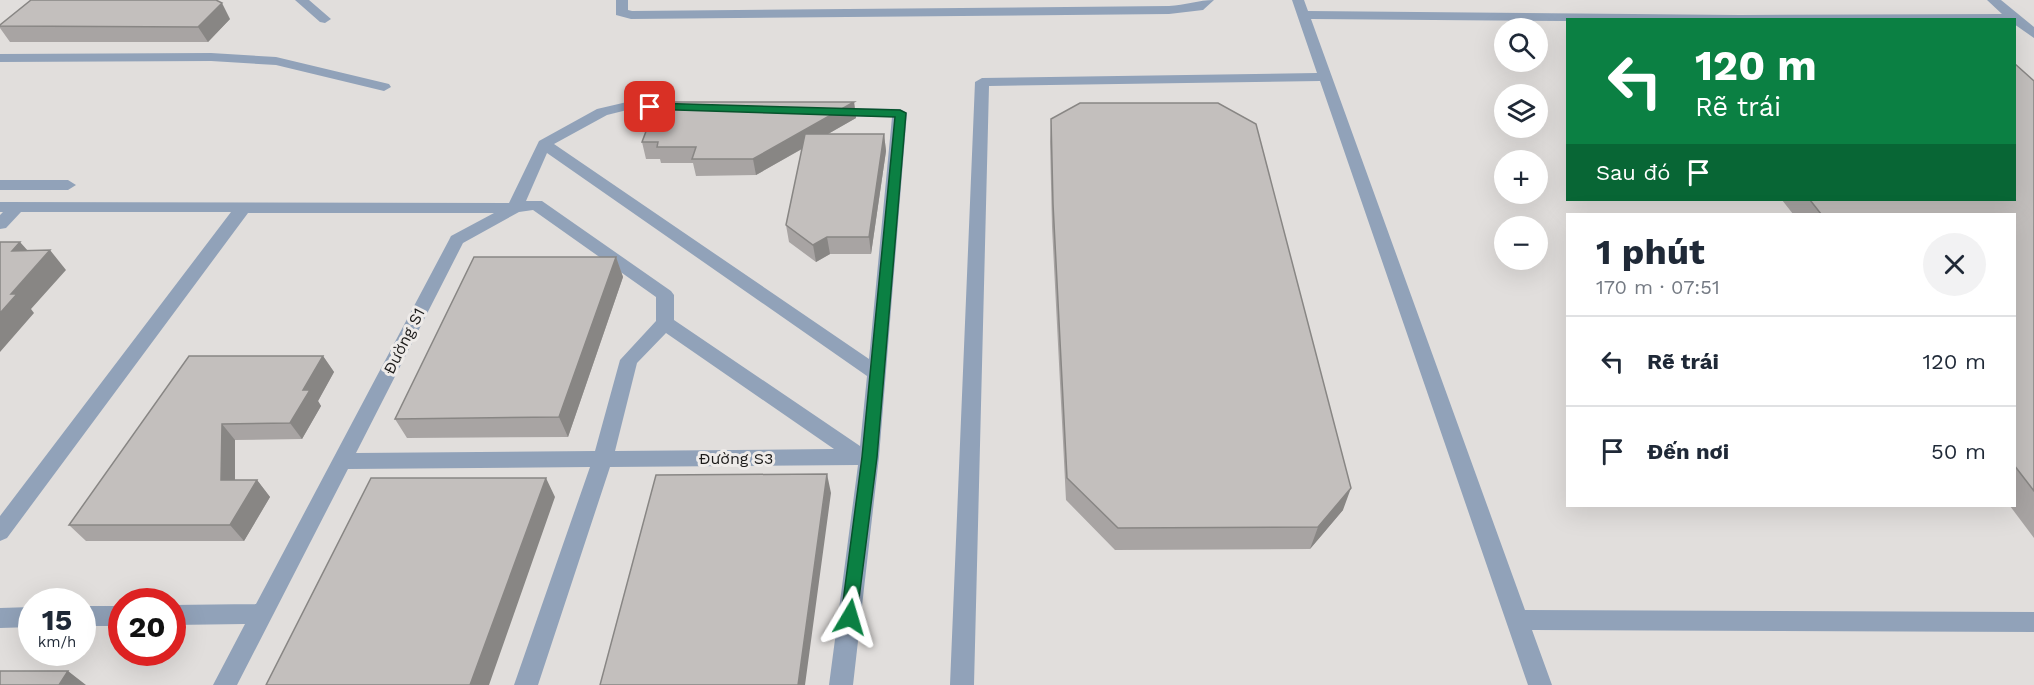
<!DOCTYPE html>
<html lang="vi">
<head>
<meta charset="utf-8">
<style>
  :root { --surface:#fff; --page:#f2f2f3; --text:#1f2937; --muted:#747a83; --line:#e0e1e3 }
  body { margin:0; font-family:"Work Sans",sans-serif; background:var(--page); color:var(--text); height:100vh; display:flex; flex-direction:column; font-size:22px; white-space:nowrap }
  * { box-sizing:border-box; margin:0 }
  p { font-size:20px; color:var(--muted) }
  .icon { flex:none; width:33px; height:33px; fill:none; stroke:currentColor; stroke-width:2; stroke-linecap:round; stroke-linejoin:round }
  .map { position:relative; flex:1; overflow:hidden }
  .side { position:absolute; left:1566px; top:213px; width:450px; height:294px; display:flex; flex-direction:column; background:var(--surface); border-radius:0px; box-shadow:0 6px 24px #0002 }
  .side>* { flex:none }
  .banner { position:absolute; left:1566px; top:18px; width:450px; height:183px; border-radius:0px; box-shadow:0 6px 24px #0002; background:#0b8043; color:#fff; overflow:hidden }
  .fabs { position:absolute; left:1494px; top:18px; display:grid; gap:12px }
  .fabs a { display:grid; place-items:center; width:54px; height:54px; border-radius:50%; background:var(--surface); box-shadow:0 6px 24px #0002; font-size:30px }
  .speed { position:absolute; left:18px; top:588px; display:flex; gap:12px; font-size:30px; font-weight:700; text-align:center }
  .speed>* { display:grid; place-content:center; width:78px; height:78px; border-radius:50%; background:var(--surface); box-shadow:0 6px 24px #0002; line-height:1 }
  .speed small { font-size:15px; font-weight:400 }
  .speed .limit { border:9px solid #d22; background:#fff; color:#111 }
  .pin { position:absolute; display:grid; place-items:center; width:51px; height:51px; color:#fff; margin:-26px; border-radius:12px; box-shadow:0 3px 9px #0006 }
  .me { position:absolute; width:66px; margin:-33px; rotate:7deg; stroke-linejoin:round; filter:drop-shadow(0 0 4px #0008) }
  .turn { display:flex; align-items:center; gap:21px; height:126px; padding:0 30px; font-size:27px }
  .turn .icon { width:78px; height:78px; stroke-width:2.5 }
  .turn b { display:block; font-size:42px; line-height:51px }
  .then { display:flex; align-items:center; height:57px; padding:0 30px; background:#0003; gap:12px; font-size:22px }
  .round { display:grid; place-items:center; flex:none; width:63px; height:63px; border-radius:32px; background:var(--page) }
  .headline { display:flex; align-items:center; justify-content:space-between; height:102px; padding:0 30px }
  h1 { font-size:36px; font-weight:700; line-height:45px }
  ul { padding:0; list-style:none }
  li { display:flex; align-items:center; gap:18px; height:90px; padding:0 30px; border-top:2px solid var(--line) }
  li div { flex:1 }
  li b { display:block; font-size:22px }
  li em { font-style:normal }
  .map>svg:first-child { display:block }
</style>
</head>
<body>
<div class="map">
<svg width="2034" height="685" viewBox="0 0 2034 685">
  <rect width="100%" height="100%" fill="#e1dedc"/>
  <g fill="none" stroke-linecap="round" stroke-linejoin="round">
    <path fill="#91a2b9" fill-rule="evenodd" d="M295 0H309L331 19 325 23 320 22Z
      M616 0H628V10L632 11 1169 6C1185 5 1199 0 1214 0L1203 10 1169 14 631 19 616 15Z
      M1292 0H1304L1308 11 1740 15 2002 14 1987 0H2001L2034 27V38L2014 24V20H1568V21L1311 19 1525 610 2034 612V632L1532 630 1552 685H1528L1320 81 989 86 974 685H950L975 82 982 78 1317 73Z
      M211 53 276 57 389 84 391 87 384 91 276 65 211 61 0 62V54Z
      M627 102 678 103 685 107 678 111 627 110 607 115 554 144 869 359 892 117 832 116 825 112 832 108 900 109 907 113 879 457 853 685H829L858 465 610 467 538 685H514L590 467 348 469 237 685H213L245 624 172 625V605L256 604 449 240 451 236 494 213H248L7 538 0 541V516L231 212H21L6 228 0 229V215L3 212H0V202L509 203 539 141 597 109ZM547 153 867 376 860 446 674 320V295L671 291 542 201H526ZM533 210 656 297V321L620 360 595 451 356 453 463 243 519 212ZM666 333 834 449 615 451 637 363Z
      M0 180H68L76 185 68 190H0Z
      M82 606H122V626H82Z
      M32 607V627L0 628V608Z"/>
  </g>
  <path fill="#a8a4a3" d="M230 19 208 42H10L0 28V25Z
    M2034 81V538L2010 506H2014V214H1793L1782 200H2014Z
    M854 102 856 118 828 134H884L886 151 871 254H830L816 262 789 242 786 225 802 149 756 175 696 176 693 163H661L660 159H646L642 142Z
    M1051 119 1343 510 1310 549 1115 550 1066 500 1052 227 1050 142Z
    M616 257 623 277 568 437 407 438 395 419Z
    M323 356 334 372 318 401 321 406 302 439 235 440V480H257L270 497 244 541H86L69 525Z"/>
  <path fill="#888684" d="M222 3 230 19 208 42 198 27Z
    M854 102 856 118 756 175 753 159Z
    M884 134 886 151 871 254 869 237Z
    M827 237 830 254 816 262 813 245Z
    M20 242 37 261 12 251Z
    M50 250 66 270 31 309 34 313 0 352V313L11 294Z
    M616 257 623 277 568 437 559 417Z
    M323 356 334 372 318 401 321 406 302 439 290 423 303 390Z
    M222 424 235 440V496L221 480Z
    M827 474 831 493 805 685H798Z
    M546 478 555 497 489 685H470Z
    M257 480 270 497 244 541 230 525Z
    M1351 488 1343 510 1310 549 1318 527Z
    M68 671 86 685H59Z"/>
  <path fill="#c3bfbd" stroke="#888684" stroke-width="1.5" d="M31 0H216L222 3 198 27 0 26V25Z
    M2014 63 2034 81V491L2014 465V214H1821L1810 200H2014Z
    M657 102H854L753 159H692L696 147H657L658 142H642Z
    M1080 103H1218L1256 124 1351 488 1318 527 1118 528 1067 478 1053 204 1051 119Z
    M805 134H884L869 237H827L813 245 786 225Z
    M0 242H20L12 251 50 250 11 294H17L0 313Z
    M474 257H616L559 417 395 419Z
    M189 356H323L303 390H310L290 423 222 424 221 480H257L230 525H69Z
    M827 474 798 685H600L656 475Z
    M371 478H546L470 685H266Z
    M0 671H68L59 685H0Z"/>
  <path fill="#0b8043" stroke="#07532c" stroke-width="1.5" d="M650 103 900 110 906 113 877 457 856 622 850 624 844 622 841 617 862 457 895 117 646 109V104Z"/>
  <g text-anchor="middle" dominant-baseline="central" stroke-width="6" stroke-linejoin="round" paint-order="stroke">
    <g font-size="16" fill="#1b1a19" stroke="#eeebe9">
      <text transform="translate(404 341) rotate(-63)">Đường S1</text>
      <text x="736" y="458">Đường S3</text>
    </g>
  </g>
</svg>
<div class="fabs">
<a><svg class="icon" aria-label="search" viewBox="0 0 24 24"><circle cx="10" cy="10" r="6"/><path d="M15 15l6 6"/></svg></a>
<a><svg class="icon" aria-label="layers" viewBox="0 0 24 24"><path d="M12 4l9 5-9 5-9-5zM3 14l9 5 9-5"/></svg></a>
<a>+</a>
<a>−</a>
</div>
<div class="speed"><div>15<small>km/h</small></div><div class="limit">20</div></div>
<div class="pin" style="left:650px;top:107px;background:#d93025"><svg class="icon" aria-label="arrive" viewBox="0 0 24 24"><path d="M6 21V4h12l-3 4 3 4H6"/></svg></div>
<svg class="me" style="left:850px;top:617px" viewBox="-20 -20 40 40"><path d="M0-17L14 15 0 8-14 15z" fill="#0b8043" stroke="#fff" stroke-width="4"/></svg>
<div class="banner">
<div class="turn"><svg class="icon" aria-label="left" viewBox="0 0 24 24"><path d="M17 20v-9H6M10 6l-5 5 5 5"/></svg><div><b>120 m</b>Rẽ trái</div></div>
<div class="then">Sau đó<svg class="icon" aria-label="arrive" viewBox="0 0 24 24"><path d="M6 21V4h12l-3 4 3 4H6"/></svg></div>
</div>
<section class="side">
<div class="headline"><div><h1>1 phút</h1><p>170 m · 07:51</p></div><a class="round"><svg class="icon" aria-label="close" viewBox="0 0 24 24"><path d="M6 6l12 12M18 6L6 18"/></svg></a></div>
<ul>
<li><svg class="icon" aria-label="left" viewBox="0 0 24 24"><path d="M17 20v-9H6M10 6l-5 5 5 5"/></svg><div><b>Rẽ trái</b></div><em>120 m</em></li>
<li><svg class="icon" aria-label="arrive" viewBox="0 0 24 24"><path d="M6 21V4h12l-3 4 3 4H6"/></svg><div><b>Đến nơi</b></div><em>50 m</em></li>
</ul>
</section>
</div>
</body>
</html>
